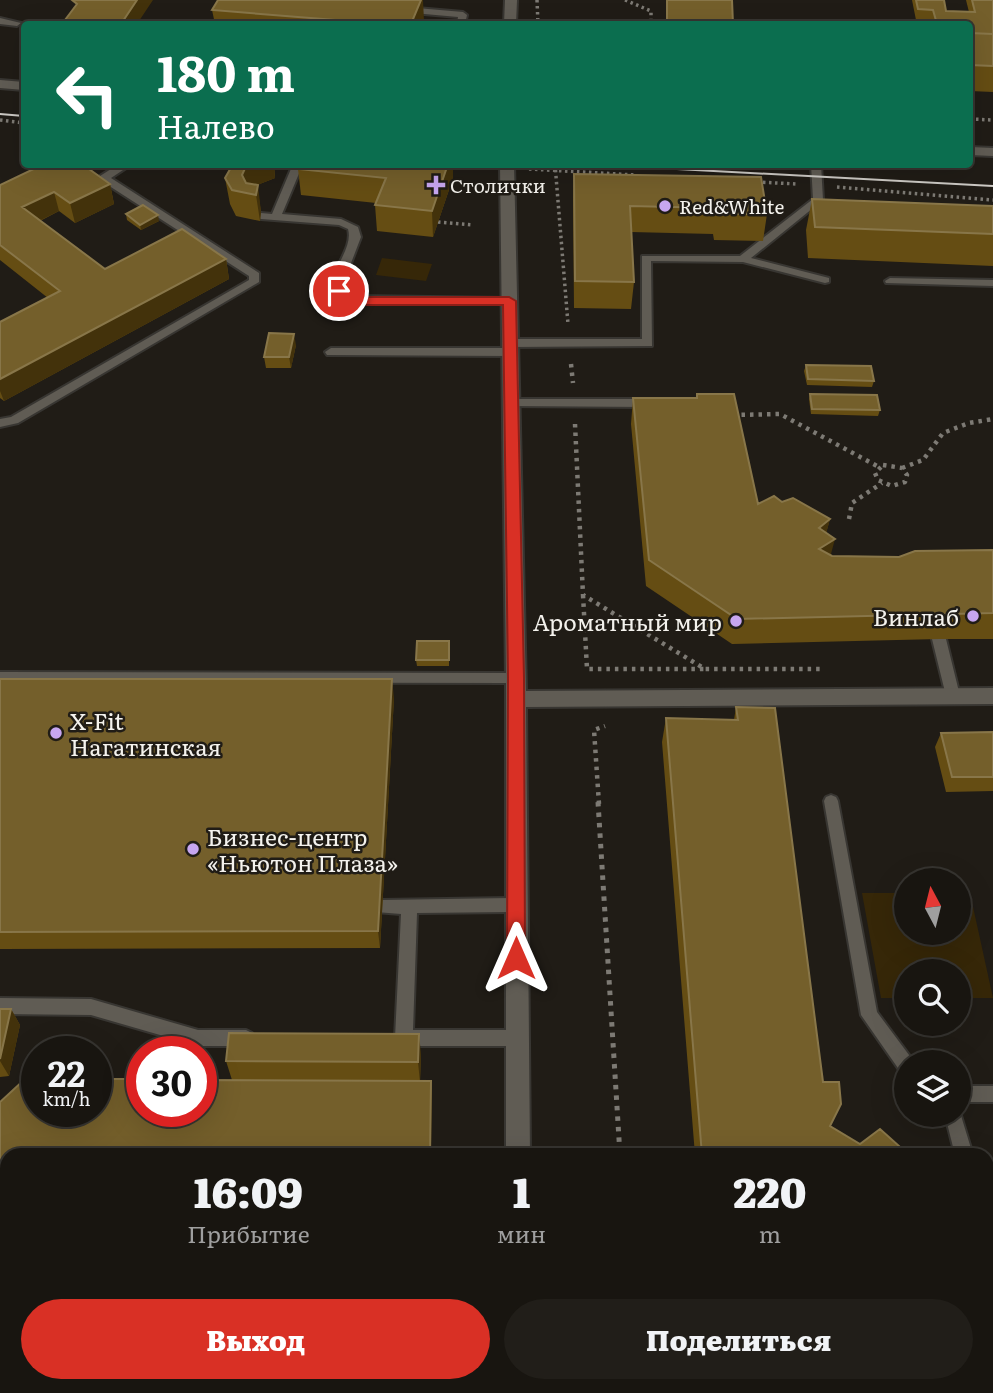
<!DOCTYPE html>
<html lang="ru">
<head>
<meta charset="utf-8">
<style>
  :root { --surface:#181510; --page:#211e19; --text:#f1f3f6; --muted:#9f9f9f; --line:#363430; --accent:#d93025 }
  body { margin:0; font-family:Literata,serif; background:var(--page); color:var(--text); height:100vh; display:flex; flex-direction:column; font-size:26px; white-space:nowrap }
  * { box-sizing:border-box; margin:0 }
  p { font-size:23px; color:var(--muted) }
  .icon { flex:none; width:38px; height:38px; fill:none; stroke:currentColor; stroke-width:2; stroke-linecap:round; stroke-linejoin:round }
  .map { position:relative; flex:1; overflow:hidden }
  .sheet { position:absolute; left:0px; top:1148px; width:994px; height:245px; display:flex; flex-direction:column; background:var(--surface); border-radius:21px 21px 0 0; box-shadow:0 7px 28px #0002,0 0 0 2px var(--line) }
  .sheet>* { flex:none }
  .guide { position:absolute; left:21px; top:21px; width:952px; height:147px; border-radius:7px; box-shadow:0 7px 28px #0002,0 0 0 2px var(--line); background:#0b6e4f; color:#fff; overflow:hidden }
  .needle { width:46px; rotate:353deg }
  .tools { position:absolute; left:894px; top:868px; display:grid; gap:14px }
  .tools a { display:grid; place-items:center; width:77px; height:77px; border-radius:50%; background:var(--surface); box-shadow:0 7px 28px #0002,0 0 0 2px var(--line); font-size:35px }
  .speed { position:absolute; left:21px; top:1036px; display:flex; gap:14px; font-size:35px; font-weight:700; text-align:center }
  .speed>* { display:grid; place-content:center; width:91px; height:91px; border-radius:50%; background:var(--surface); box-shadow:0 7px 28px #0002,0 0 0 2px var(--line); line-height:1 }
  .speed small { font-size:18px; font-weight:400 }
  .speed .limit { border:10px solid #d22; background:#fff; color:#111 }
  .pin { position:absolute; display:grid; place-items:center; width:60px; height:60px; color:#fff; margin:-30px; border:4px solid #fff; border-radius:50%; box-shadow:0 2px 7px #0007 }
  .me { position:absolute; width:77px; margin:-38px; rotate:0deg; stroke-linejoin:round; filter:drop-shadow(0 0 5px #0008) }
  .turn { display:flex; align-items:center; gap:24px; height:147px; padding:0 21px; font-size:32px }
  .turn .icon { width:91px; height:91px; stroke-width:2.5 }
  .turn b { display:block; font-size:49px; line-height:60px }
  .eta { display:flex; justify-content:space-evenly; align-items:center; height:119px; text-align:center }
  .eta b { font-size:42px; font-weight:800; line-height:49px }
  .button { display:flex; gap:14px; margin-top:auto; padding:14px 21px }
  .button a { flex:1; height:80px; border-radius:42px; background:var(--accent); color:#fff; font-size:28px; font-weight:800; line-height:80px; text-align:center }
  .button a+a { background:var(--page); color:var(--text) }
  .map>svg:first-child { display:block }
</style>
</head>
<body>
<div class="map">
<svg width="993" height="1393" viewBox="0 0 993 1393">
  <rect width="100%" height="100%" fill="#201c16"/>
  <path fill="#362708" d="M382 258 432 264 426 281 376 275Z
    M862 893H906V933H959V893H970L993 998H959V971H906V998H881Z"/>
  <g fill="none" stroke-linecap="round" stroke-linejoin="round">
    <defs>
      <path id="service" d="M405 7 463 12 467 15 465 24H457L458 17 402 12 401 10Z
        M0 18 21 23 17 26 0 24Z
        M119 164H132L111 178 259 273V282L18 423 0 427V419L11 417 249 280V276L100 180V176Z
        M293 164H303L282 214 341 219 358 227 361 237 343 284 344 290 352 296 509 298 515 301 509 304 345 301C341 298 335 295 333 289 328 272 354 249 348 229L339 225 261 219 256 216 261 213 272 214Z
        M811 164H821L823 200 751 258 829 278V282L825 283 743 262 651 261 652 346 510 347 504 343 510 339H642V256H740L813 199Z
        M890 278 993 280V286L886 283 885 281Z
        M331 348H510L516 352 510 356 327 355 325 352Z
        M510 399H649L655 403 649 407 506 406 504 403Z
        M939 634 946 639 960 696 958 700H948L946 696 932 639Z
        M0 672 516 673 521 674 523 678 521 682 516 683 0 682Z
        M831 795 836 797 838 801 877 1012 912 1059 913 1062H906V1073L900 1071 861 1015 824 801 826 797Z
        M516 898 522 900 524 905 522 910 516 912 417 913 413 1030H517L523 1033 525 1038 523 1043 517 1046H403L397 1043 395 1038 401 914 376 912 374 907 376 902 382 900Z
        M0 998 91 999 198 1030H246L252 1033 254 1038 252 1043 246 1046H198L91 1015 0 1014Z
        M959 1086H993V1102H959Z
        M959 1109 973 1155H955L945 1115H959Z"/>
      <path id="minor" d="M500 164H514L526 691 993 688V704L526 707 530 1155H506V678Z
        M507 1386H533V1393H507Z"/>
      <path id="tertiary" d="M505 0H517L516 24H504Z
        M0 80 24 82V90L0 88Z
        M970 147 993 148V156L970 155Z"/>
    </defs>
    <use href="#service" stroke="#383632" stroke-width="4"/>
    <use href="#minor" stroke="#383632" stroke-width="4"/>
    <use href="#tertiary" stroke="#383632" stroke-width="4"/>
    <path stroke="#7d7a74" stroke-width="3.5" stroke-dasharray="2.5 3.5" stroke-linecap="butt" d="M537 0 538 24
      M625 0 651 11V24
      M970 119 993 120
      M0 120 24 123
      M467 164 482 166
      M555 164 568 324
      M529 169 636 175
      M757 182 797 184
      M837 187 993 200
      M438 222 473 225"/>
    <path stroke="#7d7a74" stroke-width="4.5" stroke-dasharray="3.5 5" stroke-linecap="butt" d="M571 364 573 383
      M733 415 780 414 879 467
      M575 424 583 595 705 669H823
      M883 465 902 468 907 475 905 482 892 486 878 480 875 473Z
      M902 468 923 460 943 433 969 423 993 419
      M849 519 852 503 882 483
      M583 595 587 669H705
      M599 804 594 730 605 726"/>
    <path stroke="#7d7a74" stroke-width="5" stroke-dasharray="4.5 6" stroke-linecap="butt" d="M598 802 620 1155
      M643 1386 644 1393
      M937 1386 993 1389"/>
    <use href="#service" fill="#605c54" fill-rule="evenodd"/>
    <use href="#minor" fill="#605c54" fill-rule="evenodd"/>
    <use href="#tertiary" fill="#605c54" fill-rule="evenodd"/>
    <path stroke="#cdcac5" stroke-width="2" d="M0 114 24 116
      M585 164 993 186"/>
  </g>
  <path fill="#654d13" d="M666 0H732L733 24H744H666Z
    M912 0H944L946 11 969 12 966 0H993V92L970 91V24H932L931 21 916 20Z
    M212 10 424 21 422 24H215Z
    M233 164H274L275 178 257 185 261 212 260 221 236 216 230 204 225 178Z
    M298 169 453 178 433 237 377 231 375 205 376 203 301 195Z
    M574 174 767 214 763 241 714 240 713 234 631 232 634 282 631 309 574 308 573 200Z
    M110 184 114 204 75 223 59 211 40 221 105 269 226 259 229 279 4 401 0 398V322L48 298 0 260V185Z
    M812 199 993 206V266L808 258 806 230Z
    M126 214 159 221 141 230 127 220Z
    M296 345 291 368H266L264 357Z
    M806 365 874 381 872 387 807 385 804 371Z
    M810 394 880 410 878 416 811 414 809 399Z
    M633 398 758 504 782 502 830 519 826 533 831 555 832 556 899 557 993 550V639H939L732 644 646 586 631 424Z
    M449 641V666H417L416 660Z
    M0 679 394 698 380 948 0 949Z
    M736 707 823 1082 830 1127 860 1144 909 1155H695L662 742 666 718 734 720Z
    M993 732V791L946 792 935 747 941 733Z
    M0 1009H11L20 1025 9 1076 0 1077Z
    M421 1054 420 1081H431L432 1093 7 1155V1265H0V1102L232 1080 226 1061Z
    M993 1196V1351H987V1197Z"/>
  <path fill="#43320b" d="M137 0H153L137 24H121Z
    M421 0H423L424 21 422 24H411Z
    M247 164H274L275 178 252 187 250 193 242 175Z
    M448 164H453V178L433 237 432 211Z
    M110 184 114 204 75 223 70 203Z
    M258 185 261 212 260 221 256 195Z
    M54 192 59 211 27 227 22 207Z
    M158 215 159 221 141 230 140 225Z
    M226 259 229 279 4 401 0 391V379Z
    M294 334 296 345 291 368 289 357Z
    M830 519 823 545 819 528Z
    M835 539 828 565 819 549Z
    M392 679 394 698 380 948 378 931Z
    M11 1009 20 1025 9 1076 0 1061V1059Z
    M419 1034 421 1054 420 1082 418 1062Z
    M431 1081 432 1093 431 1155H430Z"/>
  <path fill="#745f2b" stroke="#887649" stroke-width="2" d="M72 0H137L121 24H62L77 4Z
    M218 0H421L411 24H386L212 10Z
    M667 0H732L733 24 705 23V24H667Z
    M916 0H944L946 11 975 12 972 0H993V34L970 33V24H937L933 10 918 9Z
    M705 23 744 24H705Z
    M970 33 993 34V66L970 65Z
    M44 164H82L110 184 70 203 54 192 22 207 105 269 182 229 226 259 0 379V322L60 291 0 245V185Z
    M233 164H247L242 175 246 183 258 185 256 195 232 190 225 178Z
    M300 164H448L432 211 375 205 386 178 298 169Z
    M574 174 761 177 767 214H718L717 208 630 206 634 282 575 281Z
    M812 199 993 206V234L815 227Z
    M143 205 158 215 140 225 126 214Z
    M269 333 294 334 289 357H264Z
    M806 365 871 366 874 381 808 379Z
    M697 394H734L758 504 774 496 782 502 793 498 830 519 819 528 835 539 819 549 832 556 899 557 915 551 993 550V613L737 619 649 560 633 398H697Z
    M810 394 877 395 880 410 812 409Z
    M417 641H449V660H416Z
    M0 679H392L378 931 0 932Z
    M736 707 775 708 823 1082H839L841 1104 830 1126 860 1144 880 1129 909 1155H702L666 718 738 720Z
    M993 732V777H952L941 733Z
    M0 1009H11L0 1059Z
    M229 1033 419 1034 418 1062 226 1061Z
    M25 1079H37V1111H96V1079H142V1111H201V1080L431 1081 430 1155H7V1255H0V1102Z
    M993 1196V1337H987V1197Z"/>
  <path fill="#d93025" stroke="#8d1f18" stroke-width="2" d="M339 287 353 295 367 297H509L516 301 524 678 525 958 523 964 516 966 510 964 507 958 508 678 503 305H367L345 301 333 291Z"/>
  <g fill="#c7a6f0" stroke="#201c16" stroke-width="2.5">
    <path d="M432.5 174.5h7v7h7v7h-7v7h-7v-7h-7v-7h7z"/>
    <circle cx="665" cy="206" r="7"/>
    <circle cx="973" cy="616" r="7"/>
    <circle cx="736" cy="621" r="7"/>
    <circle cx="56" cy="733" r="7"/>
    <circle cx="193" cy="849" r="7"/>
  </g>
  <g text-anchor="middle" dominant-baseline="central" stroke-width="5" stroke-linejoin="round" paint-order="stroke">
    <g font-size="19" fill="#f4f2ed" stroke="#201c16" text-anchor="start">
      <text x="450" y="185">Столички</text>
      <text x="679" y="206">Red&amp;White</text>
    </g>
    <g font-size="23" fill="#f4f2ed" stroke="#201c16" text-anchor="end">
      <text x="959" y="616">Винлаб</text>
      <text x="722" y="621">Ароматный мир</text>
      <text x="70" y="720" text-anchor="start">X-Fit<tspan x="70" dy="26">Нагатинская</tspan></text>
      <text x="207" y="836" text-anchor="start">Бизнес-центр<tspan x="207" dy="26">«Ньютон Плаза»</tspan></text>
    </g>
  </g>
</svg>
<div class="tools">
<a><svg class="needle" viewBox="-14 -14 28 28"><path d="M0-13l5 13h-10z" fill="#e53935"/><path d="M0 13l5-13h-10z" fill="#9f9f9f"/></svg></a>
<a><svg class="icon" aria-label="search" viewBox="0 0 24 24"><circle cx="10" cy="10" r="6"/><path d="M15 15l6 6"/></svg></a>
<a><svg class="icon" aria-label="layers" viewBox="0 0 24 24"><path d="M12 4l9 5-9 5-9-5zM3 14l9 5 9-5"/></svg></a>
</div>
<div class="speed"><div>22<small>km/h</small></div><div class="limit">30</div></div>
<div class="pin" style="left:339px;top:291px;background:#d93025"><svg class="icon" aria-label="arrive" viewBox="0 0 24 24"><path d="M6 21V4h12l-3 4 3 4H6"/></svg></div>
<svg class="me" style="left:516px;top:958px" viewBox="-20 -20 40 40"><path d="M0-17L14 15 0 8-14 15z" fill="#d93025" stroke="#fff" stroke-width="4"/></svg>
<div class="guide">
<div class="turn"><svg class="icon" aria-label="left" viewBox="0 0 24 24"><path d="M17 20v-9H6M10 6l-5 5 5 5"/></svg><div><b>180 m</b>Налево</div></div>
</div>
<section class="sheet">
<div class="eta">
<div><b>16:09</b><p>Прибытие</p></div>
<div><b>1</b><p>мин</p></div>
<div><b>220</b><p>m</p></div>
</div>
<div class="button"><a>Выход</a><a>Поделиться</a></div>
</section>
</div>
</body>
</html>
